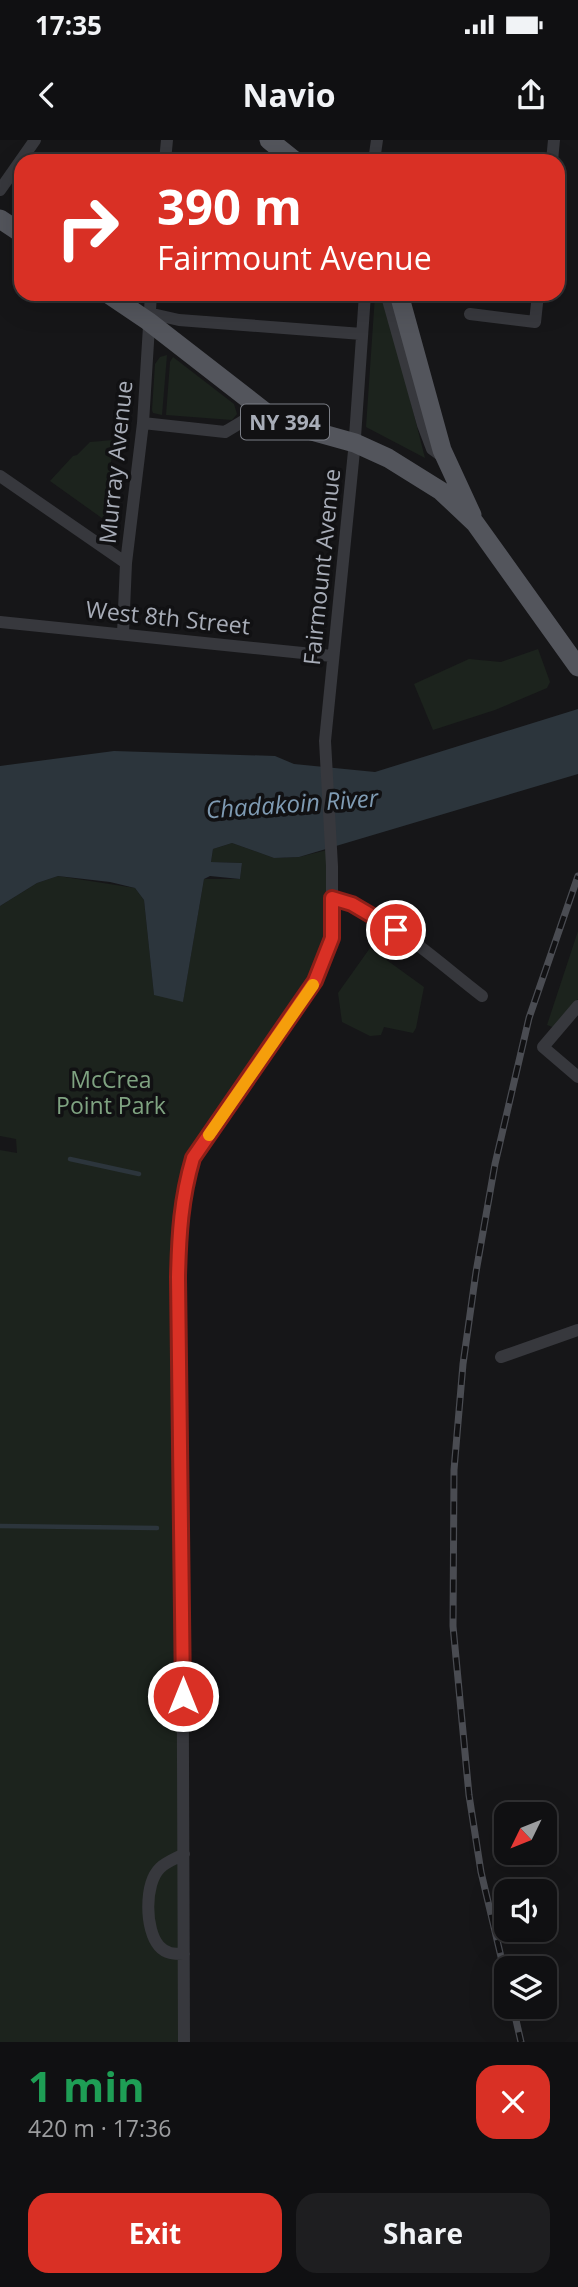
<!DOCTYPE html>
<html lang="en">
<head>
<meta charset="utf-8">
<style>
  :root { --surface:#101012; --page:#1e1e20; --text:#f1f3f6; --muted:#9c9d9f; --line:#303032; --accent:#d93025 }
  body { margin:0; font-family:"Open Sans",sans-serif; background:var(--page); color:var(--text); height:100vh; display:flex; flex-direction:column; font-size:26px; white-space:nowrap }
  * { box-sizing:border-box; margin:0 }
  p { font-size:23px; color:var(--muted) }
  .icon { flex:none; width:38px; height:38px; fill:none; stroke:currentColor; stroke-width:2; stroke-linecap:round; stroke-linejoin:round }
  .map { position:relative; height:1902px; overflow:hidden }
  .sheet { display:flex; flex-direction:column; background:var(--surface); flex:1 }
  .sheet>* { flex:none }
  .banner { position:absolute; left:14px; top:14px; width:551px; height:147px; border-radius:21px; box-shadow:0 7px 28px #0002,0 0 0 2px var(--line); background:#d93025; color:#fff; overflow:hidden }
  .needle { width:46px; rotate:227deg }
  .buttons { position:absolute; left:494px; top:1662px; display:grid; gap:14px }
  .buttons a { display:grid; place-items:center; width:63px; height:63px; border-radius:14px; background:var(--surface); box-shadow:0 7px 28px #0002,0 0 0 2px var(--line); font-size:35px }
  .pin { position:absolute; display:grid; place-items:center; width:60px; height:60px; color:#fff; margin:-30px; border:4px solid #fff; border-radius:50%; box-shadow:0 2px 7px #0007 }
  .me { position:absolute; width:77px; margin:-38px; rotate:0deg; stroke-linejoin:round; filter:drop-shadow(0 0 5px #0008) }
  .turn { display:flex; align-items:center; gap:24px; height:147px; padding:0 28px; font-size:32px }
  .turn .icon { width:91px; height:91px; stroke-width:2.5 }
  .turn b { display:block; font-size:49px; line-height:60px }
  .round { display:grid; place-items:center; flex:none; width:74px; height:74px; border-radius:21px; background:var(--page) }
  .overview { display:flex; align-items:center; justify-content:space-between; height:119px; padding:0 28px }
  h1 { font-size:42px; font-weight:700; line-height:52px; color:#1e9e55 }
  .cta { display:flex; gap:14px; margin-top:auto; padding:14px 28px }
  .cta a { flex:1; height:80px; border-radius:21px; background:var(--accent); color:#fff; font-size:28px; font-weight:700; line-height:80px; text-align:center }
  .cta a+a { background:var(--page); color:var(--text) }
  .status { display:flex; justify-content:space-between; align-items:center; height:49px; padding:0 35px; background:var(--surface); direction:ltr }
  .status svg { height:19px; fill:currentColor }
  header { display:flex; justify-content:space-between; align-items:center; height:91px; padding:0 28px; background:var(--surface); font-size:32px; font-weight:700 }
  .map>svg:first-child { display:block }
</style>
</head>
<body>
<div class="status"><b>17:35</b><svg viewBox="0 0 49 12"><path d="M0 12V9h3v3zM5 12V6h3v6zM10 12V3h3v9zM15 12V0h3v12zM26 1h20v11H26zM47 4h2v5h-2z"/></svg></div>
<header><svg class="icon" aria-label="back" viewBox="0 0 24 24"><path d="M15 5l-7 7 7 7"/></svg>Navio<svg class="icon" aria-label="share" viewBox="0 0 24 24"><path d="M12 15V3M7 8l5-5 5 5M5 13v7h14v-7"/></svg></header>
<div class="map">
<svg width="578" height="1902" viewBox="0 0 578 1902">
  <rect width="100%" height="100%" fill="#161618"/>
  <path fill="#1c231d" d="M375 155 386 165 425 318 366 287Z
    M167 215 162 275 153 273 152 270 155 224 160 217Z
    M173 217 234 264 237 274 232 280 166 275 170 222Z
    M113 300 106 381 50 341 73 316 77 315 90 302Z
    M538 509 550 542 547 548 495 570 433 590 414 544 469 519 501 522Z
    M232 703 274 718 299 717 331 709 332 798 315 841 193 1018 185 1047 183 1902H0V1010L17 1013 16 999 0 996V766L37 743 58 736 135 748 144 760 154 854 183 861 204 739H240L242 723 211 722 213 709Z
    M578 791V859L555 888 547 885Z
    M370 808 424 847 416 888 413 893 384 887 381 895 370 896 342 882 338 853Z"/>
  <path fill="#2c353c" d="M578 569V634L299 717 274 718 232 703 213 709 211 722 242 723 240 739 210 736 204 739 183 862 154 855 144 760 135 748 110 742 58 736 37 743 0 766V626L114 611 275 616 294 624 375 632Z"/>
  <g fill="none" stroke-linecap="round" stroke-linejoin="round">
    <path stroke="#2c353c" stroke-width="4.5" d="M70 1019 139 1034
      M0 1386 157 1388"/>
    <path stroke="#37383d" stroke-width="12" d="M165 21 167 0
      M374 21 377 0
      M552 21 554 0
      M0 50 35 0
      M385 154 388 160 423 285 432 309 443 317
      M148 173 179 180 362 194
      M470 174 535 182 538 154
      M143 283 225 292 245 280 257 266
      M0 336 126 423
      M0 482 332 516
      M123 493 126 423 143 283 151 154
      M333 758C391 776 435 820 482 856
      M578 866 543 907 578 937
      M501 1217 578 1190
      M184 1714C177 1718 166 1722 160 1728 144 1744 145 1790 159 1806 166 1814 174 1814 184 1814
      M184 1902 182 1340 178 1137 180 1074 185 1047 193 1019 315 841 332 798V726L325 601 354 311 365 154"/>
    <path stroke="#53555c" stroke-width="19" d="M269 0 295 21
      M0 79 21 93
      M108 154 148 181 269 275 294 286 355 303 388 318 441 351 475 383 578 527
      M399 154 442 310 472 375"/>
    <defs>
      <path id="rail" d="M506 1838 481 1732 469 1655 453 1486 454 1330 463 1224 476 1132 495 1024 529 878 578 736
        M513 1867 521 1902"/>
    </defs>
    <use href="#rail" stroke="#4a4c52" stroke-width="7"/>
    <use href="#rail" stroke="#111113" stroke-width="4.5" stroke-dasharray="13" stroke-linecap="butt"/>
  </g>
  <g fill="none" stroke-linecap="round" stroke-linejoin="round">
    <defs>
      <path id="route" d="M183 1556 178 1137C179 1094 181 1059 193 1018L315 841 332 798V758L352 764 396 790"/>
    </defs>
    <use href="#route" stroke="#8d1f18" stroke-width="18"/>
    <use href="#route" stroke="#d93025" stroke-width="12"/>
    <path stroke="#f59e0b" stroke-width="12" d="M209 995 313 845"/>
  </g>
  <g text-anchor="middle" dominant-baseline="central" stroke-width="7" stroke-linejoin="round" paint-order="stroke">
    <rect fill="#111113" stroke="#7b7e86" stroke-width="2" x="241" y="264.5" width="88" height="35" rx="5"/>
    <g font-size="21" font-weight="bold" fill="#a8adb8">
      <text x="285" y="282">NY 394</text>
    </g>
    <g font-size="23" fill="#a8adb8" stroke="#111113">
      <text transform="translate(115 322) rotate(-84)">Murray Avenue</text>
      <text transform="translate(321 427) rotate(-84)">Fairmount Avenue</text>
      <text transform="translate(168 477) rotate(6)">West 8th Street</text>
    </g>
    <g font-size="23" fill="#7fa381" stroke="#111113">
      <text x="111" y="939">McCrea<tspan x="111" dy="26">Point Park</tspan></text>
    </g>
    <g font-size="24" font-style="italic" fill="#7f9bb3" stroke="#111113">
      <text transform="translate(292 663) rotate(-4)">Chadakoin River</text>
    </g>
  </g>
</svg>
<div class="buttons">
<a><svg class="needle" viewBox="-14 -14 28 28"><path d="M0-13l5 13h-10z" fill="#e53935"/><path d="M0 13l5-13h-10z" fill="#9c9d9f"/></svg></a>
<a><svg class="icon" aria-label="sound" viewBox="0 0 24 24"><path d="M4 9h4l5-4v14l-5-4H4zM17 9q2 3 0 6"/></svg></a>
<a><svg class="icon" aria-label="layers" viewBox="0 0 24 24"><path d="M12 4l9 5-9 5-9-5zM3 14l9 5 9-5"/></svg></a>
</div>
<div class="pin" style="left:396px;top:790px;background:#d93025"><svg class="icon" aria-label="arrive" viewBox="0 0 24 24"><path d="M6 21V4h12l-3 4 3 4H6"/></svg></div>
<svg class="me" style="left:183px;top:1556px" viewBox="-20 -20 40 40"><circle r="17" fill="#d93025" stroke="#fff" stroke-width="3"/><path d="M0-11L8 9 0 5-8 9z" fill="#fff"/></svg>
<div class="banner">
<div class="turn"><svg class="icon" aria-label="right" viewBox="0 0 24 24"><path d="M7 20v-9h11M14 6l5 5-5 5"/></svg><div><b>390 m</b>Fairmount Avenue</div></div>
</div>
</div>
<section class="sheet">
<div class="overview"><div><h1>1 min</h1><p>420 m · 17:36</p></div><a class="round" style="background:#d93025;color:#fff"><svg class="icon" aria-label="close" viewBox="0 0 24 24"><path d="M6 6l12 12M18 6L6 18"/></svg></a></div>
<div class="cta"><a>Exit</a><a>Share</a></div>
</section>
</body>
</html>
